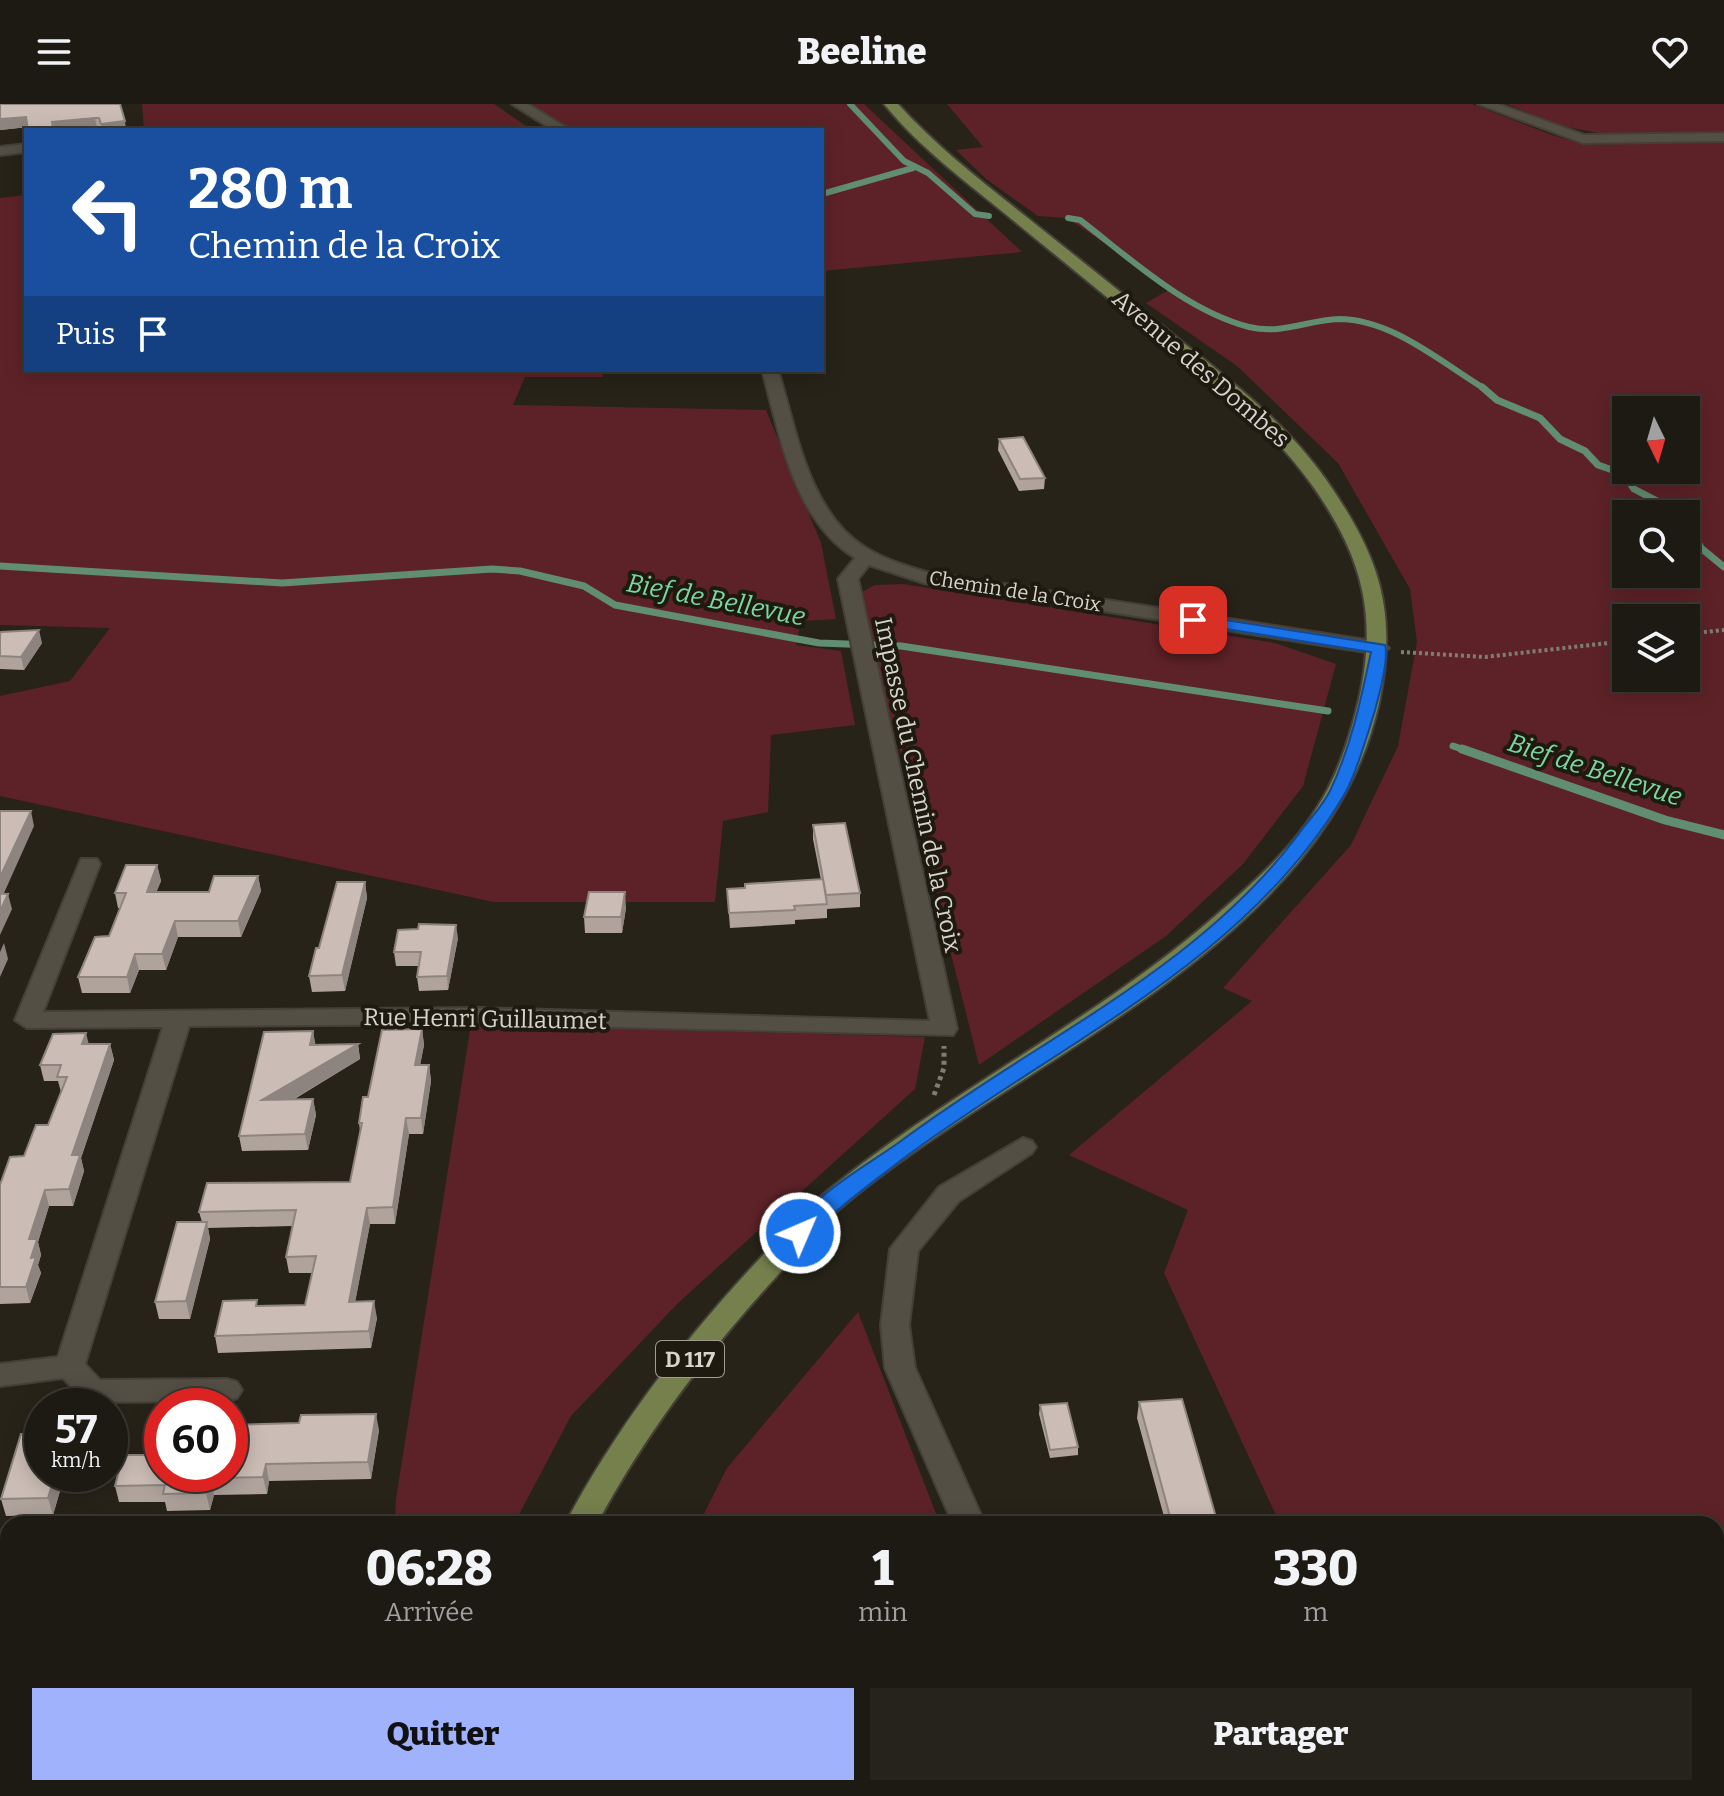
<!DOCTYPE html>
<html lang="fr">
<head>
<meta charset="utf-8">
<style>
  :root { --surface:#1d1a13; --page:#25231c; --text:#f1f3f6; --muted:#a0a1a0; --line:#3b3833; --accent:#a1b2fd }
  body { margin:0; font-family:Bitter,serif; background:var(--page); color:var(--text); height:100vh; display:flex; flex-direction:column; font-size:30px; white-space:nowrap }
  * { box-sizing:border-box; margin:0 }
  p { font-size:26px; color:var(--muted) }
  .icon { flex:none; width:44px; height:44px; fill:none; stroke:currentColor; stroke-width:2; stroke-linecap:round; stroke-linejoin:round }
  .map { position:relative; flex:1; overflow:hidden }
  .sheet { position:absolute; left:0px; top:1412px; width:1724px; height:280px; display:flex; flex-direction:column; background:var(--surface); border-radius:24px 24px 0 0; box-shadow:0 4px 20px #0003,0 0 0 2px var(--line) }
  .sheet>* { flex:none }
  .guide { position:absolute; left:24px; top:24px; width:800px; height:244px; border-radius:0px; box-shadow:0 4px 20px #0003,0 0 0 2px var(--line); background:#1a4fa0; color:#fff; overflow:hidden }
  .needle { width:52px; rotate:175deg }
  .controls { position:absolute; left:1612px; top:292px; display:grid; gap:16px }
  .controls a { display:grid; place-items:center; width:88px; height:88px; border-radius:0px; background:var(--surface); box-shadow:0 4px 20px #0003,0 0 0 2px var(--line); font-size:40px }
  .speed { position:absolute; left:24px; top:1284px; display:flex; gap:16px; font-size:40px; font-weight:700; text-align:center }
  .speed>* { display:grid; place-content:center; width:104px; height:104px; border-radius:50%; background:var(--surface); box-shadow:0 4px 20px #0003,0 0 0 2px var(--line); line-height:1 }
  .speed small { font-size:20px; font-weight:400 }
  .speed .limit { border:12px solid #d22; background:#fff; color:#111 }
  .pin { position:absolute; display:grid; place-items:center; width:68px; height:68px; color:#fff; margin:-34px; border-radius:16px; box-shadow:0 4px 12px #0006 }
  .me { position:absolute; width:88px; margin:-44px; rotate:45deg; stroke-linejoin:round; filter:drop-shadow(0 0 6px #0008) }
  .turn { display:flex; align-items:center; gap:28px; height:168px; padding:0 32px; font-size:36px }
  .turn .icon { width:104px; height:104px; stroke-width:2.5 }
  .turn b { display:block; font-size:56px; line-height:68px }
  .then { display:flex; align-items:center; height:76px; padding:0 32px; background:#0003; gap:16px; font-size:30px }
  .eta { display:flex; justify-content:space-evenly; align-items:center; height:136px; text-align:center }
  .eta b { font-size:48px; font-weight:800; line-height:56px }
  .primary-button { display:flex; gap:16px; margin-top:auto; padding:16px 32px }
  .primary-button a { flex:1; height:92px; border-radius:0px; background:var(--accent); color:#111; font-size:32px; font-weight:800; line-height:92px; text-align:center }
  .primary-button a+a { background:var(--page); color:var(--text) }
  header { display:flex; justify-content:space-between; align-items:center; height:104px; padding:0 32px; background:var(--surface); font-size:36px; font-weight:800 }
  .map>svg:first-child { display:block }
</style>
</head>
<body>
<header><svg class="icon" aria-label="menu" viewBox="0 0 24 24"><path d="M4 6h16M4 12h16M4 18h16"/></svg>Beeline<svg class="icon" aria-label="heart" viewBox="0 0 24 24"><path d="M12 20l-8-8c-3-5 5-10 8-4 3-6 11-1 8 4z"/></svg></header>
<div class="map">
<svg width="1724" height="1692" viewBox="0 0 1724 1692">
  <rect width="100%" height="100%" fill="#272319"/>
  <path fill="#5d2227" fill-rule="evenodd" d="M142 0H494L532 26H144Z
    M530 0H864L1022 148 822 167V26H569Z
    M947 0H1472L1552 31 1587 41 1724 36V1566H1716V1420H1280L1164 1169 1188 1106 1069 1051 1252 897 1223 884 1351 741 1398 642 1417 538 1410 485 1338 359 1237 262 1146 199 1172 184 1067 114 1038 112 986 75 956 46 983 43ZM1626 306H1686V366H1626ZM1626 410H1686V470H1626ZM1626 514H1686V574H1626Z
    M1507 0H1724V27L1608 31 1557 21Z
    M25 91 26 266H601L603 273H525L513 301 766 306 821 439 836 515 801 517 796 541 841 547 855 621 771 631 768 708 723 717 715 798H494L0 692V592L70 577 110 524 0 521V94Z
    M903 480 1275 539 1336 560 1303 682 1243 760 1166 832 979 961 897 635 862 519 860 489 875 481Z
    M471 920 925 933 915 985 678 1199 571 1312 514 1420H395L396 1395Z
    M858 1208 940 1420H699L727 1364Z
    M723 1684H1081L1083 1692H712Z"/>
  <g fill="none" stroke-linecap="round" stroke-linejoin="round">
    <path stroke="#618d72" stroke-width="6" d="M850 0 904 57 928 69 975 110 989 112
      M822 90 913 64
      M1068 114 1080 116C1131 155 1185 206 1249 223 1282 231 1307 216 1339 215 1392 215 1442 259 1485 285"/>
    <path stroke="#618d72" stroke-width="7" d="M1482 283 1497 296 1540 314 1560 335 1585 347 1598 361 1624 370 1634 385 1682 410
      M1686 416 1701 444 1724 463
      M0 462 282 479 492 465 520 467 584 482 615 501 819 539 901 542 1328 607
      M1453 642 1468 647"/>
    <path stroke="#618d72" stroke-width="9" d="M1462 645 1665 716 1724 731"/>
    <defs>
      <path id="minor" d="M512 0H528L570 26H553Z
        M1478 0H1498L1584 31 1724 29V37L1583 39Z
        M26 40V48L0 51V43Z
        M762 266H778C796 324 808 406 863 442 882 455 904 461 926 468L1379 538 1389 544 1379 550 924 479 869 461 858 475 957 925 953 931 478 920 189 922 85 1260 100 1276 227 1275 237 1278 242 1286 237 1294 227 1297 93 1298 83 1295 63 1274 0 1282V1260L58 1253 163 923 27 924 15 916 81 755H97L100 760 43 908 478 904 930 917 838 475 855 454C793 416 780 330 762 266Z
        M1023 1034 1032 1037 1036 1043 1032 1049 959 1097 918 1147 909 1221 915 1264 985 1420H953L885 1264 881 1221 890 1145 939 1083Z
        M1716 1563H1724V1591H1716Z
        M0 1657H8V1684H16L0 1687Z
        M303 1684H355L358 1692H306Z
        M1093 1684H1127L1129 1692H1095Z"/>
      <path id="major" d="M884 0H898C936 42 980 76 1024 111 1078 154 1132 197 1186 241 1238 282 1289 323 1327 377 1380 453 1398 508 1379 599 1324 849 1003 959 829 1114 810 1132 793 1153 776 1173 707 1249 645 1330 597 1420H565C615 1326 679 1242 751 1164 771 1143 789 1119 812 1100 940 990 1096 918 1222 806 1256 776 1292 744 1316 705 1338 672 1350 633 1359 595 1378 510 1362 452 1312 381 1277 332 1232 294 1185 257 1126 209 1068 161 1009 113 965 77 920 44 884 0Z
        M382 1684H416V1692H382Z
        M603 1684H637L636 1692H602Z"/>
    </defs>
    <use href="#minor" stroke="#444038" stroke-width="4"/>
    <use href="#major" stroke="#444038" stroke-width="4"/>
    <path stroke="#817d75" stroke-width="4" stroke-dasharray="3 3" stroke-linecap="butt" d="M1686 530 1724 526
      M1401 548 1485 553 1626 537"/>
    <path stroke="#817d75" stroke-width="5" stroke-dasharray="4 4" stroke-linecap="butt" d="M934 991 944 964V942"/>
    <use href="#minor" fill="#544f44" fill-rule="evenodd"/>
    <use href="#major" fill="#75804d" fill-rule="evenodd"/>
  </g>
  <path fill="#afa39c" d="M0 0H120L126 26H102L101 24 78 26H28V23L0 26Z
    M999 335 1045 374 1044 385 1019 387 998 346Z
    M0 530 42 539 24 566 0 565Z
    M813 721 860 789V803L827 805V814L795 816V820L730 824 727 785 821 776 813 735Z
    M157 761 161 777 156 788H209L258 772 261 787 241 833H178L166 866H139L130 889H82L78 873 109 832 120 804H118L115 789Z
    M365 778 367 794 345 887 312 888 309 872 319 844Z
    M626 804 622 829H585L584 813Z
    M458 834 448 886 419 887 417 873 418 862H396L394 848Z
    M422 925 424 941 420 961H429L431 977 423 1030H409L395 1120H370L355 1198 377 1214 371 1244 218 1249 215 1232 258 1202 305 1201 312 1169H289L286 1153 292 1122 208 1124 210 1135 190 1215H159L155 1198 202 1118 199 1108 350 1078 360 1027 359 1019 368 993Z
    M313 927 315 941 358 940 360 955 293 996 313 995 316 1011 308 1046 242 1047 239 1032Z
    M89 940H110L114 956 81 1054 84 1067 73 1102H49L38 1138 41 1151 38 1161 41 1169 30 1199 0 1200V1081L48 1021 61 988 58 977H44L40 961Z
    M1139 1298 1218 1420H1166L1137 1314Z
    M1040 1301 1078 1343V1351L1050 1354 1039 1310Z
    M379 1326 371 1375 269 1377 267 1390 214 1391 210 1406 167 1407 165 1398H119L115 1382 162 1370Z
    M42 1370H65L53 1411 6 1412 1 1395Z
    M1322 1684H1426L1427 1692H1321Z
    M1580 1684H1688L1689 1689 1688 1692H1581Z"/>
  <path fill="#8e847f" d="M26 13 28 23 0 26V15Z
    M95 14 97 24 78 26H37L52 18Z
    M125 17 126 26H102L101 20Z
    M39 526 42 539 24 566 21 553Z
    M31 707 34 722 4 789 5 793 0 804V773Z
    M157 761 161 777 150 804 147 788Z
    M258 772 261 787 241 833 238 817Z
    M365 778 367 794 345 887 342 871Z
    M625 788 626 804 622 829 621 813Z
    M8 790 12 805 0 831V807Z
    M175 817 178 833 166 866 162 850Z
    M456 821 458 834 448 886 447 872Z
    M4 839 8 855 0 873V848Z
    M135 850 139 866 130 889 127 873Z
    M422 925 424 941 417 977 415 961Z
    M313 927 316 943 310 941Z
    M86 929 90 945 82 940Z
    M110 940 114 956 81 1054 84 1067 73 1102 69 1085 72 1051Z
    M358 940 360 955 265 1012 262 996Z
    M429 961 431 977 423 1030 421 1014Z
    M313 995 316 1011 308 1046 305 1030Z
    M406 1014 409 1030 395 1120 393 1103Z
    M45 1086 49 1102 38 1138 41 1151 38 1161 41 1169 30 1199 26 1183 29 1135Z
    M367 1104 370 1120 352 1215 349 1198Z
    M207 1118 210 1135 190 1215 186 1197Z
    M374 1197 377 1214 371 1244 369 1227Z
    M376 1310 379 1326 371 1375 368 1358Z
    M266 1360 269 1377 267 1390 263 1373Z
    M55 1370H65L53 1411 48 1394Z
    M210 1374 214 1391 210 1406 206 1389Z"/>
  <path fill="#cbbdb5" stroke="#8e847f" stroke-width="2" d="M0 0H120L125 17 101 20 99 14H95L52 18 53 24 28 26 26 13 0 15Z
    M1023 333 1045 374 1020 375 999 335Z
    M39 526 21 553 0 552V530L1 528Z
    M0 707H31L0 773Z
    M845 719 860 789 826 791 813 721Z
    M126 761H157L147 788H209L214 772H258L238 817H175L162 850H135L127 873H78L95 833 109 832 126 789H115Z
    M823 775 827 800 794 802 795 806 729 809 727 785 745 784V780Z
    M337 778H365L342 871 309 872 316 844H319Z
    M589 788H625L621 813H584Z
    M0 790H8L0 807Z
    M419 820 456 821 447 872 417 873 421 848H394L398 826 418 825Z
    M422 925 415 961H429L421 1014H406L393 1103 367 1104 349 1198 374 1197 369 1227 215 1232 223 1197 257 1196 256 1202 305 1201 316 1152 286 1153 296 1106 199 1108 207 1079 350 1078 362 1019H359L363 993H368L382 926Z
    M313 927 310 941 358 940 262 996 313 995 305 1030 239 1032 264 928Z
    M86 929 82 940H110L72 1051H80L69 1085 45 1086 29 1135H37L31 1154 36 1153 26 1183H0V1081L10 1053 24 1052 36 1021H48L67 973H57L61 961H40L53 930Z
    M177 1118H207L186 1197 155 1198Z
    M1182 1295 1218 1420H1172L1139 1298Z
    M1067 1299 1078 1343 1050 1346 1040 1301Z
    M376 1310 368 1358 266 1360 263 1373 210 1374 206 1389 163 1390 165 1381 115 1382 123 1351H162V1370H230V1321L299 1319 301 1311Z
    M21 1330H42V1370H55L48 1394 1 1395Z
    M1325 1684H1426L1427 1692H1326Z
    M1587 1684H1688L1689 1689 1676 1688 1677 1692H1588Z"/>
  <path fill="#1a73e8" stroke="#114b97" stroke-width="2" d="M1193 511 1385 541C1390 557 1374 611 1368 629 1361 649 1355 673 1344 691 1245 860 1050 944 900 1057 868 1082 835 1105 807 1135H793L790 1129C813 1090 865 1063 901 1037 1034 937 1196 867 1298 731 1308 717 1322 703 1330 687 1351 643 1361 595 1371 548L1188 519V513Z"/>
  <g text-anchor="middle" dominant-baseline="central" stroke-width="8" stroke-linejoin="round" paint-order="stroke">
    <g font-size="20" fill="#d7d4cd" stroke="#1e1a10">
      <text transform="translate(1015 487) rotate(9)">Chemin de la Croix</text>
    </g>
    <rect fill="#1e1a10" stroke="#a09c94" stroke-width="2" x="656" y="1237" width="68" height="36" rx="6"/>
    <g font-size="22" font-weight="bold" fill="#d7d4cd">
      <text x="690" y="1255">D 117</text>
    </g>
    <g font-size="24" fill="#d7d4cd" stroke="#1e1a10">
      <text transform="translate(1201 265) rotate(41)">Avenue des Dombes</text>
      <text transform="translate(918 681) rotate(78)">Impasse du Chemin de la Croix</text>
      <text transform="translate(485 915) rotate(1)">Rue Henri Guillaumet</text>
    </g>
    <g font-size="26" font-style="italic" fill="#7ad7a0" stroke="#1e1a10">
      <text transform="translate(716 496) rotate(11)">Bief de Bellevue</text>
      <text transform="translate(1595 666) rotate(18)">Bief de Bellevue</text>
    </g>
  </g>
</svg>
<div class="controls">
<a><svg class="needle" viewBox="-14 -14 28 28"><path d="M0-13l5 13h-10z" fill="#e53935"/><path d="M0 13l5-13h-10z" fill="#a0a1a0"/></svg></a>
<a><svg class="icon" aria-label="search" viewBox="0 0 24 24"><circle cx="10" cy="10" r="6"/><path d="M15 15l6 6"/></svg></a>
<a><svg class="icon" aria-label="layers" viewBox="0 0 24 24"><path d="M12 4l9 5-9 5-9-5zM3 14l9 5 9-5"/></svg></a>
</div>
<div class="speed"><div>57<small>km/h</small></div><div class="limit">60</div></div>
<div class="pin" style="left:1193px;top:516px;background:#d93025"><svg class="icon" aria-label="arrive" viewBox="0 0 24 24"><path d="M6 21V4h12l-3 4 3 4H6"/></svg></div>
<svg class="me" style="left:800px;top:1129px" viewBox="-20 -20 40 40"><circle r="17" fill="#1a73e8" stroke="#fff" stroke-width="3"/><path d="M0-11L8 9 0 5-8 9z" fill="#fff"/></svg>
<div class="guide">
<div class="turn"><svg class="icon" aria-label="left" viewBox="0 0 24 24"><path d="M17 20v-9H6M10 6l-5 5 5 5"/></svg><div><b>280 m</b>Chemin de la Croix</div></div>
<div class="then">Puis<svg class="icon" aria-label="arrive" viewBox="0 0 24 24"><path d="M6 21V4h12l-3 4 3 4H6"/></svg></div>
</div>
<section class="sheet">
<div class="eta">
<div><b>06:28</b><p>Arrivée</p></div>
<div><b>1</b><p>min</p></div>
<div><b>330</b><p>m</p></div>
</div>
<div class="primary-button"><a>Quitter</a><a>Partager</a></div>
</section>
</div>
</body>
</html>
